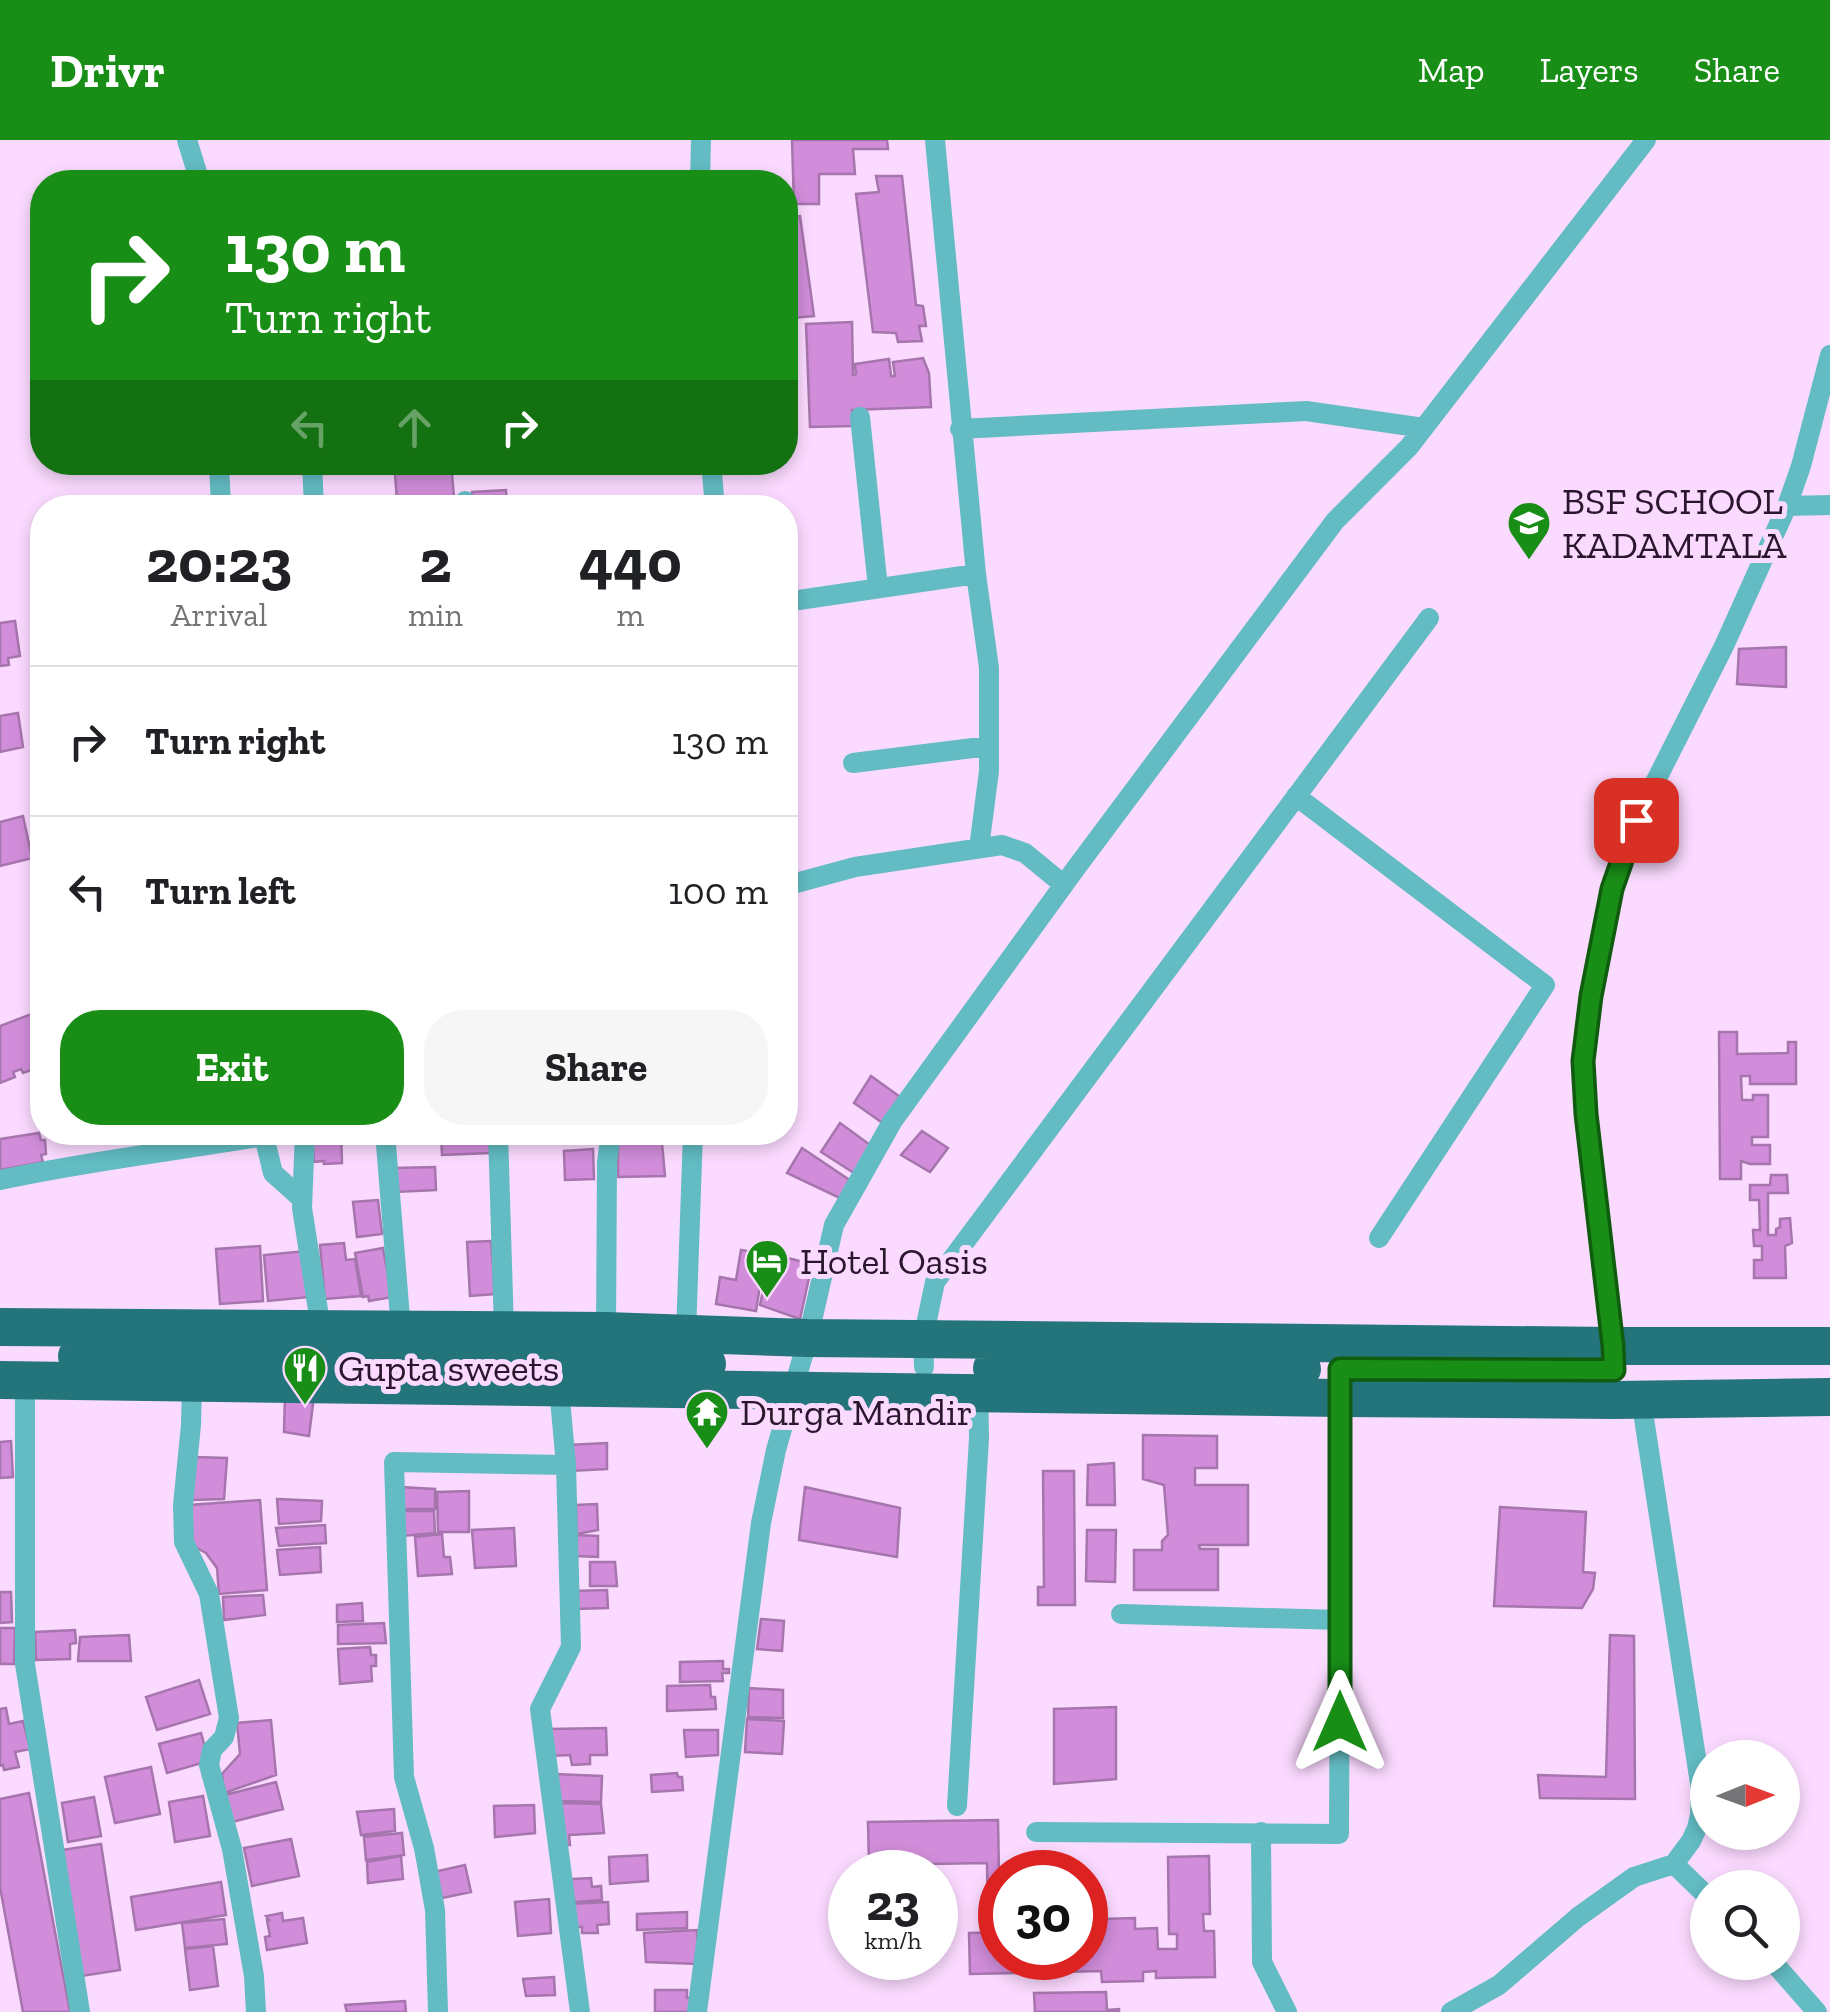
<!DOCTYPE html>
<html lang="en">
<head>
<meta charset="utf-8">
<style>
  :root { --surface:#fff; --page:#f6f6f6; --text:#202124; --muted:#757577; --line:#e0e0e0; --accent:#198e17 }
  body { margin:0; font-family:"Zilla Slab",serif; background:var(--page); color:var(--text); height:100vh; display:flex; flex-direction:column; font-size:38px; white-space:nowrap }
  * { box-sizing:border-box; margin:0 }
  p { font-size:32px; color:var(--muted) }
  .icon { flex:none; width:55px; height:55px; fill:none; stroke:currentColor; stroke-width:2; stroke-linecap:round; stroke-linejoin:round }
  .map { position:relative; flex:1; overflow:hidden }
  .drawer { position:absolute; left:30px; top:355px; width:768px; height:650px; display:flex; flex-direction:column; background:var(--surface); border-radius:40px; box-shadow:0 5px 15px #0003 }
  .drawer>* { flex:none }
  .banner { position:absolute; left:30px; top:30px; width:768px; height:305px; border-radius:40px; box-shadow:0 5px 15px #0003; background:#198e17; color:#fff; overflow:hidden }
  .needle { width:65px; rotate:89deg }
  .controls { position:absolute; left:1690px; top:1600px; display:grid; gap:20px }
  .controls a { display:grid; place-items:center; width:110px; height:110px; border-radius:50%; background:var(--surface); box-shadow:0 5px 15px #0003; font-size:50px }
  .speed { position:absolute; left:828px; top:1710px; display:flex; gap:20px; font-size:50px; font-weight:700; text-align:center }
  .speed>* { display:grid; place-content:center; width:130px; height:130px; border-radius:50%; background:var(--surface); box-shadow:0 5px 15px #0003; line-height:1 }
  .speed small { font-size:25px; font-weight:400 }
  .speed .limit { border:15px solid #d22; background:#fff; color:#111 }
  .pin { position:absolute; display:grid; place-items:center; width:85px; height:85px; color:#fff; margin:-42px; border-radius:20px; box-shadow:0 5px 15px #0006 }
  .me { position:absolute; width:110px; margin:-55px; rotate:0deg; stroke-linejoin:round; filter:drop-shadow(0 0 8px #0008) }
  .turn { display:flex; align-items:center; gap:35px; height:210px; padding:0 30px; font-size:45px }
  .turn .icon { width:130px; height:130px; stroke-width:2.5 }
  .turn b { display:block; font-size:70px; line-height:85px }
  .lanes { display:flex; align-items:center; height:95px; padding:0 30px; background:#0003; justify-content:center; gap:50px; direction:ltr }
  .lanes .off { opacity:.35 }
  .eta { display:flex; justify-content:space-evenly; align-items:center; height:170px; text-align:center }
  .eta b { font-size:60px; font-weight:800; line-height:70px }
  .cta { display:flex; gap:20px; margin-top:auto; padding:20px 30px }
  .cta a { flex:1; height:115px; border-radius:40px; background:var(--accent); color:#fff; font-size:40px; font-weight:800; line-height:115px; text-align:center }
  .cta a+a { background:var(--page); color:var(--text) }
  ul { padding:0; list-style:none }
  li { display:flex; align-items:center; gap:30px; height:150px; padding:0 30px; border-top:2px solid var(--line) }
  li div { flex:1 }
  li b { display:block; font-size:38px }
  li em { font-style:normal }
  header { display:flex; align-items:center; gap:60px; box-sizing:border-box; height:140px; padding:0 50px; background:var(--accent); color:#fff }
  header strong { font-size:48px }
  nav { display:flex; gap:55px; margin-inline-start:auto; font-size:35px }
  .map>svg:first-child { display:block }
</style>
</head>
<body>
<header>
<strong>Drivr</strong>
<nav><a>Map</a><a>Layers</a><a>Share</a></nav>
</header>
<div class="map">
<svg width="1830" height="1872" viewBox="0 0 1830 1872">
  <rect width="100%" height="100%" fill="#fbdaff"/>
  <path fill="#d18dda" stroke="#a675ad" stroke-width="2.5" d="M792 0H887L888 9H853L855 34H819V64H794Z
    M876 36H902L916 165 923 166 926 186H919L922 201 898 202 896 193 873 192 856 54 879 52Z
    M800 76 814 176 792 178V189L785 191V77Z
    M852 182 853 235 856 234 855 224 889 219 891 236H895L893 222 923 218 929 233 931 267 852 270 853 286 810 287 806 184Z
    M394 322H451L454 357 397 360Z
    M506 350 507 368H473L472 352Z
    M452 359V368H400L399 364Z
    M15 481 20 516 8 518 9 525 0 526V483Z
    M1786 507V547L1737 544 1739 509Z
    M18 573 23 607 0 612V576Z
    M23 676 32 718 0 726V682Z
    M42 870V922L39 924 40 927 23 933 21 929 13 932 15 937 0 943V886Z
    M1719 892H1737V914L1788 913V902H1796V944H1750V936H1741L1742 960H1753V955H1768V997H1752V1005H1770V1024H1750L1741 1021V1039H1720Z
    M871 936 903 959 884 984 854 963Z
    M840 983 873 1007 857 1035 821 1012Z
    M922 991 948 1008 930 1032 901 1015Z
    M312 992H341L342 1023 324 1024V1021L314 1022Z
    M441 992H489L490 1013 442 1015Z
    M505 992H550L551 1000 506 1002Z
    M625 992H664V1003L621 1002 625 998Z
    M39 993 41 1000H45L46 1014 41 1015 43 1022 0 1030V999Z
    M618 1003H662L665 1036 618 1037Z
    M802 1008 851 1041 842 1059 787 1033Z
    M593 1009 594 1039 565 1040 564 1011Z
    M435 1027 436 1050 395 1052 394 1028Z
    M1771 1035H1787L1788 1053H1768V1095H1776V1089L1780 1087V1079L1790 1078 1792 1103 1785 1106 1786 1138H1754V1120H1762V1106H1754L1753 1090H1760L1759 1060H1750V1045H1770Z
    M378 1060 382 1094 357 1097 353 1062Z
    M491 1101 495 1154 470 1156 467 1102Z
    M344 1103 346 1120 355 1119 361 1156 325 1159 320 1105Z
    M260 1106 263 1161 220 1164 216 1109Z
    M383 1108 392 1157 369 1161 368 1156 363 1157 355 1113Z
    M741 1110 765 1114 756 1171 716 1164 720 1137 736 1140Z
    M305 1111 310 1157 268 1161 264 1115Z
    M771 1114 812 1124 800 1179 760 1165Z
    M285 1254 314 1256 309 1296 284 1292Z
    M1143 1295 1217 1296V1328H1195V1345H1248V1405H1199L1200 1409H1218V1450H1134V1410H1162V1401L1168 1395 1164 1345 1143 1339Z
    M11 1301 13 1337 0 1338V1302Z
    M607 1303V1329L570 1331 568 1305Z
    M194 1317 227 1318 224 1359 192 1360Z
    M1114 1323 1115 1365H1087L1088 1325Z
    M1043 1331H1074L1075 1465H1038V1447H1044Z
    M400 1347 435 1349V1369H399Z
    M805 1347 900 1368 897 1417 799 1400Z
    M469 1351V1392H438L437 1352Z
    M277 1359 322 1361 321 1381 279 1384Z
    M260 1360 267 1450 219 1454 217 1428 206 1413 193 1406 189 1365Z
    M597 1364 598 1390 577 1394 576 1365Z
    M1500 1367 1586 1372 1583 1432 1595 1433 1593 1449 1582 1468 1494 1466Z
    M400 1371H434L435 1393 402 1396Z
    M325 1385 326 1403 279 1406 276 1388Z
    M514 1388 516 1426 475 1428 472 1390Z
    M1087 1390H1116L1115 1442 1086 1441Z
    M442 1394 444 1417H450L452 1434 418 1436 415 1397Z
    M576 1395 598 1396V1417L576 1416Z
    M320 1407 321 1432 280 1435 277 1410Z
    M590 1422H615L617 1446H590Z
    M607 1450 608 1468 574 1469V1451Z
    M0 1452H11L12 1482 0 1483Z
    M263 1455 265 1475 224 1480 223 1457Z
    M362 1463 363 1481 337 1482V1465Z
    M761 1479 784 1481 782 1511 757 1509Z
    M384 1483 386 1503 338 1504V1485Z
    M0 1488H15L14 1524H0Z
    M75 1490 76 1503 70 1504V1519L36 1520 35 1492Z
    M129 1495 131 1521H78L80 1497Z
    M1610 1495 1634 1496 1635 1659 1540 1658 1538 1635 1606 1637Z
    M370 1507 371 1515H376V1526H371L372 1541 340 1544 338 1509Z
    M723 1521V1529H729V1533H722L723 1541 680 1542V1522Z
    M199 1540 210 1574 157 1590 146 1557Z
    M710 1545 711 1557H715L716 1569 667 1571V1546Z
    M749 1548 783 1550V1578L748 1577Z
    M1116 1567V1639L1054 1644V1569Z
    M6 1568 9 1584 23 1581 30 1609 15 1612 19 1627 4 1630 3 1625 0 1626V1569Z
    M747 1579 784 1581 782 1614 745 1612Z
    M271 1580 276 1635 224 1653 222 1634 240 1614 237 1583Z
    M606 1588 607 1615H590V1624L572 1625 570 1615 550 1616V1589Z
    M684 1590H718V1615L686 1617Z
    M201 1593 209 1621 167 1633 159 1604Z
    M151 1627 160 1674 115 1683 105 1637Z
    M677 1633 678 1637H682L683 1650 652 1652 651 1635Z
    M553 1634 602 1636 601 1662 559 1661Z
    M276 1642 283 1669 232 1682 225 1655Z
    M29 1653 70 1872H23L0 1747V1659Z
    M203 1656 210 1696 175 1702 169 1662Z
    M94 1657 101 1696 68 1702 62 1663Z
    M560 1663 601 1664 604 1693 569 1695 570 1705H563Z
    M534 1665 535 1693 495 1697 494 1666Z
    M394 1669 395 1691 361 1695 357 1672Z
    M998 1680 1000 1784 988 1785 987 1723 869 1725 868 1682Z
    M402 1693 404 1715 366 1720 364 1697Z
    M291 1699 299 1736 252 1746 244 1708Z
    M101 1704 120 1830 81 1836 62 1710Z
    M647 1715 648 1741 610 1744 609 1717Z
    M401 1716 403 1739 368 1743 367 1722Z
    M1209 1716 1210 1774H1203L1204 1791H1214L1215 1837 1156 1838V1831L1143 1832V1841L1102 1842 1101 1831 970 1834 969 1793 1000 1792V1818H1085V1790H1100V1779L1135 1778V1789L1157 1788 1158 1809H1177V1794H1169L1168 1717Z
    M1067 1720V1732H1023L1022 1721Z
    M465 1725 471 1752 437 1759 434 1732Z
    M591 1738 592 1747 601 1746 602 1760 575 1762 568 1742 573 1739Z
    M221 1742 226 1775 136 1790 131 1757Z
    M549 1759 551 1793 518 1796 515 1762Z
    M608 1762 609 1784 597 1785 598 1793H582V1787H570L569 1764Z
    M687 1772V1788L637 1790V1774Z
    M282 1773 283 1781 303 1778 307 1803 267 1810 265 1797 270 1796 267 1780H269L266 1776Z
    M224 1779 227 1804 185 1808 182 1783Z
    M697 1790 698 1824 646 1822 644 1793Z
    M213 1806 218 1846 190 1850 185 1809Z
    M554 1837 555 1855 526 1856 523 1839Z
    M655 1850H687V1858H696L694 1872H655Z
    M1106 1852 1107 1870 1119 1869V1872H1035L1034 1853Z
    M405 1861 406 1872H347L345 1865Z"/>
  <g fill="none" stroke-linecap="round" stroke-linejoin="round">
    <path stroke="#63bcc3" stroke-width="20" d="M187 0 200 42
      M935 0 976 434
      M700 42 701 0
      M860 277 878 448
      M960 289 1306 271 1424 288
      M219 322 221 368
      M312 322 314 368
      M711 322 715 368
      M465 361V368
      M1787 366 1830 365
      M785 462 976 434 989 528V631L979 708
      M853 623 989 606
      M1296 656 1545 845 1379 1098
      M785 746 855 727 1002 705 1025 713 1064 745
      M263 992 273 1033 302 1059
      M305 992 302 1068 321 1189
      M385 992 401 1190
      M498 992 504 1190
      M0 1040C87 1021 176 1011 264 996
      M606 1191 607 1022 611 992
      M686 1194 693 992
      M1613 1206 1586 974 1583 921 1591 856 1611 749 1636 680 1724 506 1787 366 1801 326 1830 215
      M924 1227 923 1199 935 1142 1429 478
      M25 1240V1524L80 1872
      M192 1244 191 1285 183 1365 184 1402 209 1454 229 1578 224 1597 212 1610 209 1625 232 1709 254 1836 256 1872
      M559 1248 566 1325 571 1507 540 1569 580 1872
      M1121 1474 1340 1480
      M957 1666 979 1298 978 1244
      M1036 1692 1339 1694 1341 1258 1338 1203
      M1261 1692 1262 1822 1287 1872
      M1674 1724 1708 1757
      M1773 1822 1817 1872
      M438 1872 435 1770 424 1708 404 1637 394 1322 566 1325
      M697 1872 761 1383 776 1310 808 1198 834 1085 892 982 1076 728 1335 381 1409 307 1646 0
      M1451 1872 1499 1845 1578 1777 1634 1737 1674 1724 1691 1701 1697 1688 1700 1675 1701 1650 1641 1259"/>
    <path stroke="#23747b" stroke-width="38" d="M0 1187 606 1191 808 1198 1613 1206H1830
      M77 1216 436 1218 707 1224
      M992 1228 1302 1229
      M0 1240 1339 1258 1614 1260 1830 1257"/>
  </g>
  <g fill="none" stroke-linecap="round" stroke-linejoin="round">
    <defs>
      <path id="route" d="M1340 1582V1229L1614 1230 1613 1206 1586 974 1583 921 1591 856 1612 749 1636 680"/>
    </defs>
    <use href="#route" stroke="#105c0f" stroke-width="25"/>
    <use href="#route" stroke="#198e17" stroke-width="18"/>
  </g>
  <defs>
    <symbol id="school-pin" viewBox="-11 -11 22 30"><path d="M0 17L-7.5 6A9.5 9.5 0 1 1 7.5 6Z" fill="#198e17" stroke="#fbdaff"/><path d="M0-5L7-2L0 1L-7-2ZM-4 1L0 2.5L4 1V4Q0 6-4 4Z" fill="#fff"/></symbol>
    <symbol id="hotel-pin" viewBox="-11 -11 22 30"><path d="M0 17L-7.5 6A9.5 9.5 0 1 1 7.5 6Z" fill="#198e17" stroke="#fbdaff"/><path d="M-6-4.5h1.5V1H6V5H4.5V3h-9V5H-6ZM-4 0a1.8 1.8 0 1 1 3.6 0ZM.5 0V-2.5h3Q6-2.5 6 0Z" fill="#fff"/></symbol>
    <symbol id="restaurant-pin" viewBox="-11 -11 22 30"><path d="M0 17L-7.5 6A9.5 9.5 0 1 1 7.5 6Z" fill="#198e17" stroke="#fbdaff"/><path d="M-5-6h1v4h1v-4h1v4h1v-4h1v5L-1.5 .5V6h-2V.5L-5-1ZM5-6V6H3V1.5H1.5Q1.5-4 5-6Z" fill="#fff"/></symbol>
    <symbol id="temple-pin" viewBox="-11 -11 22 30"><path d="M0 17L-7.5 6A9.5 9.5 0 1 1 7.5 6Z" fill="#198e17" stroke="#fbdaff"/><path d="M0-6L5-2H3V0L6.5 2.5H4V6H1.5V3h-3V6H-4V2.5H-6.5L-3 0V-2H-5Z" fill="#fff"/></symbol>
  </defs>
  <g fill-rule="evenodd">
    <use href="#school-pin" x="1504" y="358" width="50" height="68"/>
    <use href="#hotel-pin" x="742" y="1096" width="50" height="68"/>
    <use href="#restaurant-pin" x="280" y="1203" width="50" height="68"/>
    <use href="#temple-pin" x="682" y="1247" width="50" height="68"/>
  </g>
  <g text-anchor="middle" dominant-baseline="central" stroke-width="10" stroke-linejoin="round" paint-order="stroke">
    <g font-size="38" fill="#2a162d" stroke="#fbdaff" text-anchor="start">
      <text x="1562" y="361">BSF SCHOOL<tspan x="1562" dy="44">KADAMTALA</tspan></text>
      <text x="800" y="1121">Hotel Oasis</text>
      <text x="338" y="1228">Gupta sweets</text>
      <text x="740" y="1272">Durga Mandir</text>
    </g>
  </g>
</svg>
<div class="controls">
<a><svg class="needle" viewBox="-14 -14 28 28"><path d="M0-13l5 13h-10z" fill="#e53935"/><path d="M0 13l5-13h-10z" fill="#757577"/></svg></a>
<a><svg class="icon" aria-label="search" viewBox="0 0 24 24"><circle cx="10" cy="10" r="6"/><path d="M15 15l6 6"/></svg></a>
</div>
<div class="speed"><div>23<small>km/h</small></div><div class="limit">30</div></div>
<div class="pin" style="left:1636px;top:680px;background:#d93025"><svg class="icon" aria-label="arrive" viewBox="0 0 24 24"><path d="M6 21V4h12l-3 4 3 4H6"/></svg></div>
<svg class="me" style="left:1340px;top:1582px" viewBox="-20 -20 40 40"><path d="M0-17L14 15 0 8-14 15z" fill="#198e17" stroke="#fff" stroke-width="4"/></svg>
<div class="banner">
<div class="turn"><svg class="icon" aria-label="right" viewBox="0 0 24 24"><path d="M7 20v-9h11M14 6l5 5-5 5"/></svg><div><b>130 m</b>Turn right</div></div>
<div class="lanes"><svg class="icon off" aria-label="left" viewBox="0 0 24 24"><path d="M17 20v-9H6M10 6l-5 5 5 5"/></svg><svg class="icon off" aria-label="ahead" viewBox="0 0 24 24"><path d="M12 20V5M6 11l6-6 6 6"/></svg><svg class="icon" aria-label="right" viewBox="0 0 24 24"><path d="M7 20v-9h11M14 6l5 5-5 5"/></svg></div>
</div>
<section class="drawer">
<div class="eta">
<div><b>20:23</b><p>Arrival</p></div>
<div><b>2</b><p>min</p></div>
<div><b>440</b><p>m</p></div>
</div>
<ul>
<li><svg class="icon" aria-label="right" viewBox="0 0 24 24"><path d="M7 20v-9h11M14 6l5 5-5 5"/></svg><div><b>Turn right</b></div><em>130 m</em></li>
<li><svg class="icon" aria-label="left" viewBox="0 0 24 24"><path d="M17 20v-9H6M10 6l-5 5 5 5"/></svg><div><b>Turn left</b></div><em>100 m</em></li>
</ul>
<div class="cta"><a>Exit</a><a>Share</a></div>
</section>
</div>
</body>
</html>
